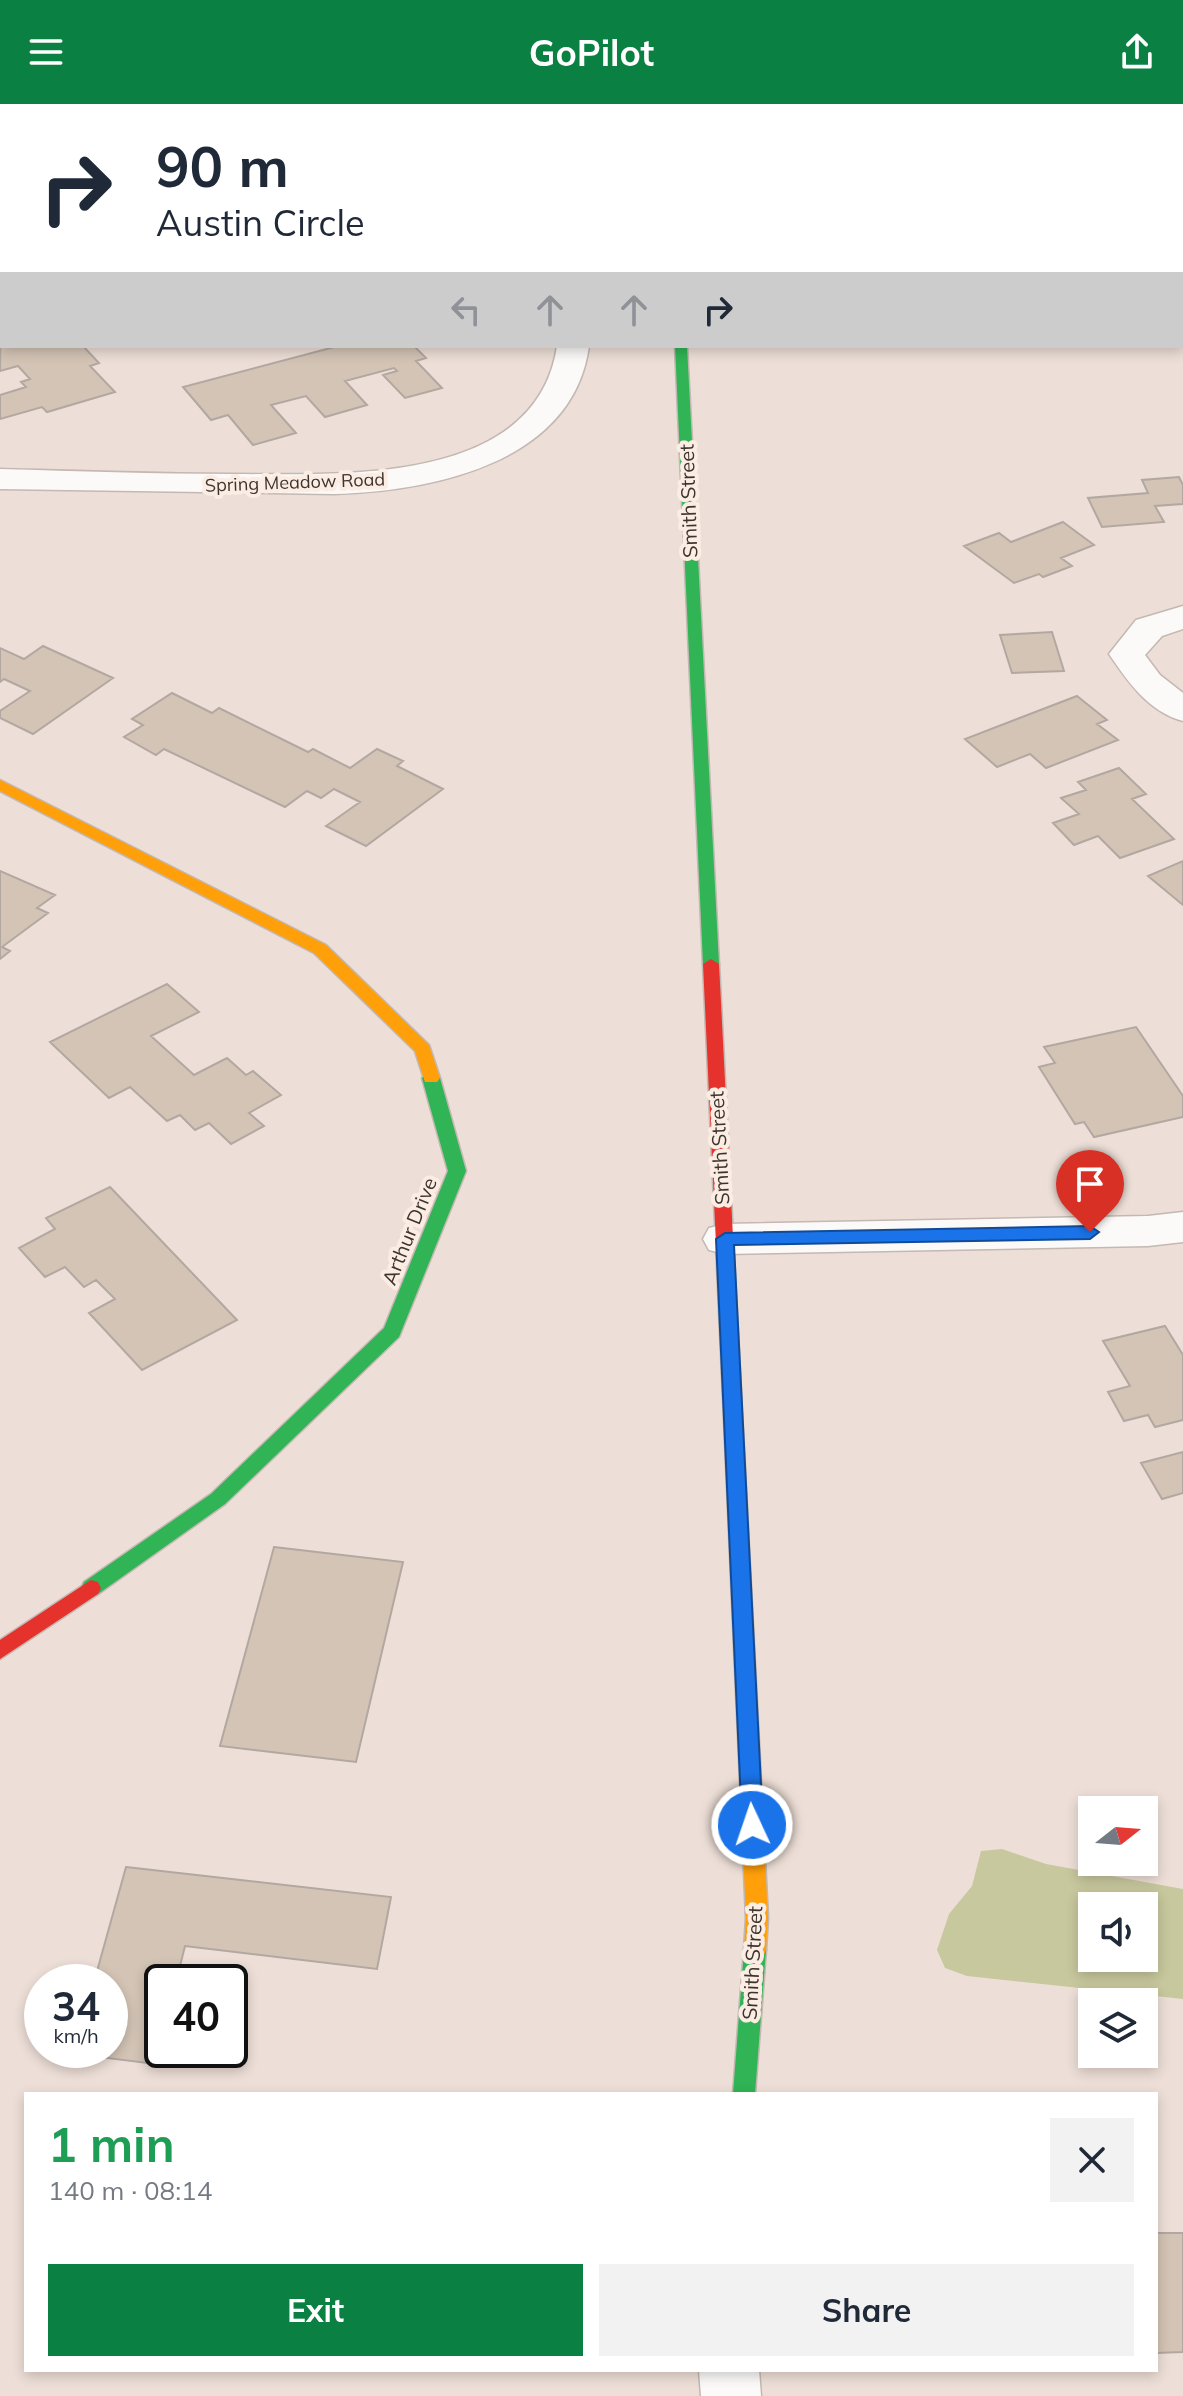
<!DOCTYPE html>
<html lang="en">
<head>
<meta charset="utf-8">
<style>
  :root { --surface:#fff; --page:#f2f2f3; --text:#1f2937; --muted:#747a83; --accent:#0b8043 }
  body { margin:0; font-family:Mulish,sans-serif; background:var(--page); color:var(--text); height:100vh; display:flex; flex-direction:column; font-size:30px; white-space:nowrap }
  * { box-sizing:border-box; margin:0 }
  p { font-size:26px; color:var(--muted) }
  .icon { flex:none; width:44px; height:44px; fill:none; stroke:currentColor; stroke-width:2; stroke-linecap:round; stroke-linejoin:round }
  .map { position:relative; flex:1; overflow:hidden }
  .drawer { position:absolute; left:24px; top:1988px; width:1134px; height:280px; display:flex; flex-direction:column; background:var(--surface); border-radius:0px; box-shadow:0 4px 12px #0003 }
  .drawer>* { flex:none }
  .hud { position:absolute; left:0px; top:0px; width:1184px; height:244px; box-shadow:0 4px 12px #0003; background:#fff; color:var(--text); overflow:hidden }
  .needle { width:52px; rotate:73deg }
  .buttons { position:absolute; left:1078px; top:1692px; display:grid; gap:16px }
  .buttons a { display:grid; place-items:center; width:80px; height:80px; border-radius:0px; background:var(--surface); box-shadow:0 4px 12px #0003; font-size:40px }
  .speed { position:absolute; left:24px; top:1860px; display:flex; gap:16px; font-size:40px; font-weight:700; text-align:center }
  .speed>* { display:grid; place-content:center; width:104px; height:104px; border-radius:50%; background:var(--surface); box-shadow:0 4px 12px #0003; line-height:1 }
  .speed small { font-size:20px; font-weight:400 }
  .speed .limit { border:4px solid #111; border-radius:12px; background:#fff; color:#111 }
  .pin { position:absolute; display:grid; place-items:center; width:68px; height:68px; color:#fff; margin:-82px -34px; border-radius:50% 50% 50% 0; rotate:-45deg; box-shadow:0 0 8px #0007 }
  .pin .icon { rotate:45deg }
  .me { position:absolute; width:88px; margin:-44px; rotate:357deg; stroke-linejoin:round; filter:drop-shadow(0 0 6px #0008) }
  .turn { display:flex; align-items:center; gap:28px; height:168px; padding:0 24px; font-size:36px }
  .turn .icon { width:104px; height:104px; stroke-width:2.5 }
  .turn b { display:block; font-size:56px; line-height:68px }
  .lanes { display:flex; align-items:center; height:76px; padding:0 24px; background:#0003; justify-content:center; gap:40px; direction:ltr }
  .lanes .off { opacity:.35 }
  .round { display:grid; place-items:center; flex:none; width:84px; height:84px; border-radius:0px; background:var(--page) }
  .overview { display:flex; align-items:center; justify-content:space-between; height:136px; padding:0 24px }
  h1 { font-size:48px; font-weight:700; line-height:60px; color:#1e9e55 }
  .cta { display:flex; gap:16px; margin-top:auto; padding:16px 24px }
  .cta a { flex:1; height:92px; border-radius:0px; background:var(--accent); color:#fff; font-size:32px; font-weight:700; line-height:92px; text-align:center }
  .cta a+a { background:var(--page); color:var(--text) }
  header { display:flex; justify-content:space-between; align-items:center; height:104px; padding:0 24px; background:var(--accent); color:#fff; font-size:36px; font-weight:700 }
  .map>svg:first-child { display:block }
</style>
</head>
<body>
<header><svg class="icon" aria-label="menu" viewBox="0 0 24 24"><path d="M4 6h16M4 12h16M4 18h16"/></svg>GoPilot<svg class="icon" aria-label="share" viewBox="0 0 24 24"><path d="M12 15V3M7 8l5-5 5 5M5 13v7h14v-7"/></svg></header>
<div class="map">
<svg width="1183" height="2292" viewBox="0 0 1183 2292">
  <rect width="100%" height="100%" fill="#eddfd7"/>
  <path fill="#c8c89e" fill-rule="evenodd" d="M1002 1745 1046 1760 1183 1785V1895L967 1872 945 1864 937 1846 949 1810 972 1782 981 1747ZM1092 1802H1144V1854H1092Z"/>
  <path fill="#d3c4b5" stroke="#b2a8a1" stroke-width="2" d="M2 167V242H83L99 259 90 262 115 288 47 308 42 303 0 315V291L26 283 21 278 30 275 18 262 0 267Z
    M338 242H414L426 254 416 257 442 284 405 294 383 271 397 267 394 264 345 277 367 301 325 313 306 292 271 301 296 329 253 341 228 311 211 316 183 283Z
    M1179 373 1183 381V400L1155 402 1164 418 1102 423 1088 394 1148 389 1142 376Z
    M1063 418 1094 441 1061 454 1072 462 1043 473 1039 470 1014 479 964 442 999 429 1011 438Z
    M1052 528 1064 567 1012 569 1000 531Z
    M43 542 113 574 33 630 0 614V607L30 587 4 575 0 578V544L24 555Z
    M172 589 212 609 219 604 308 648 313 645 350 664 377 645 403 657 397 662 443 685 366 742 326 722 360 698 334 685 321 694 307 687 285 703 164 645 156 651 124 633 143 621 132 615Z
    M1077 592 1107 616 1097 620 1118 636 1046 664 1030 650 997 663 965 635Z
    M1119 664 1146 690 1132 695 1174 735 1120 754 1098 732 1074 741 1053 719 1079 710 1061 694 1086 686 1078 678Z
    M1183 757V801L1148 772Z
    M0 767 55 791 37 804 48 809 2 843 10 847 0 855Z
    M167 880 199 908 151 932 194 971 227 954 246 971 253 967 281 991 249 1009 264 1022 231 1040 209 1019 195 1026 180 1011 167 1017 130 983 109 994 50 938Z
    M1136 923 1183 992V1013L1094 1033 1084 1018 1075 1020 1039 963 1055 959 1044 943Z
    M110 1083 237 1216 142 1266 89 1209 115 1195 96 1176 84 1183 65 1163 45 1173 19 1144 55 1125 46 1114Z
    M1165 1222 1183 1251V1316L1155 1323 1148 1311 1124 1317 1108 1288 1130 1282 1103 1237Z
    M1183 1348V1389L1162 1395 1141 1359Z
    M274 1443 403 1458 356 1658 220 1642Z
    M126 1763 391 1793 377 1865 185 1842 176 1878H162V1934L155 1960 75 1950 76 1946H110V1878H94Z
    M1156 2129H1183V2248L1156 2249Z"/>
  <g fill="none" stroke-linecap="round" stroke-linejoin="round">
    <defs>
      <path id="street" d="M417 0H454L455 2H418Z
        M652 0H680V2H652Z
        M1182 89H1183V107H1182Z
        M557 242H589C573 359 433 387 334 390L0 385V365C77 367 154 370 232 370 338 370 536 383 557 242Z
        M1183 502V525L1162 532 1145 551 1160 571 1183 589V617C1149 608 1128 578 1109 550L1136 516Z
        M1183 1108V1138L1148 1142 725 1150 709 1146 703 1135 709 1124 725 1120 1148 1112Z
        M699 2266H759L761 2292H701Z"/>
      <path id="fast" d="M675 242H687L719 860 711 865 703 860Z
        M431 968 440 974 466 1067 399 1233 225 1400 98 1490 91 1492 84 1490 81 1484 84 1478 211 1390 384 1224 448 1067 422 974Z
        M755 1837 763 1839 766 1846 755 1990H733L744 1846 747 1839Z"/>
      <path id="slow" d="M0 676 326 841 429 941 440 974 437 978H425L415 947 314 849 0 687Z
        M731 1263 738 1265 740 1270 768 1814 766 1846 763 1853 755 1855 747 1853 744 1846 746 1814 722 1270 724 1265Z"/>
      <path id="jam" d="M711 855 719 860 740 1270 738 1275H724L722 1270 703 860Z
        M91 1476 98 1478 101 1484 98 1490 0 1555V1536Z"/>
    </defs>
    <use href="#street" stroke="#c3b8b2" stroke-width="3"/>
    <use href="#fast" stroke="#c3b8b2" stroke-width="3"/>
    <use href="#slow" stroke="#c3b8b2" stroke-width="3"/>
    <use href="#jam" stroke="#c3b8b2" stroke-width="3"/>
    <use href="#street" fill="#fcfaf9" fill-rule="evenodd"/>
    <use href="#fast" fill="#30b455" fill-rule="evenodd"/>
    <use href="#slow" fill="#ff9f0a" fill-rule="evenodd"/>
    <use href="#jam" fill="#e5322d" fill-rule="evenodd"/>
  </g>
  <path fill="#1a73e8" stroke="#114b97" stroke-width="2" d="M1090 1122 1099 1128 1090 1135 734 1141 763 1721 760 1728H745L742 1721 716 1135 725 1129Z"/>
  <g text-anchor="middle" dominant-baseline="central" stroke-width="8" stroke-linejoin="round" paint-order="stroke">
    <g font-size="18" fill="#3d342e" stroke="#fbede3">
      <text transform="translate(295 378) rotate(-2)">Spring Meadow Road</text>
    </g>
    <g font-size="20" fill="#3d342e" stroke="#fbede3">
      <text transform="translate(688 397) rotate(-92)">Smith Street</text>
      <text transform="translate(719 1044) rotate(-93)">Smith Street</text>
      <text transform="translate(409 1127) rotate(-68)">Arthur Drive</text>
      <text transform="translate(752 1859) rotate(-87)">Smith Street</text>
    </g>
  </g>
</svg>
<div class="buttons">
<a><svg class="needle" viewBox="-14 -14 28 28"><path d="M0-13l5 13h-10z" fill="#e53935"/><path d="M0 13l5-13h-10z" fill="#747a83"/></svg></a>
<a><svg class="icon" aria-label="sound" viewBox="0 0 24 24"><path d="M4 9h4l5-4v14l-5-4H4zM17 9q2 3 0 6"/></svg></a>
<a><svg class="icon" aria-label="layers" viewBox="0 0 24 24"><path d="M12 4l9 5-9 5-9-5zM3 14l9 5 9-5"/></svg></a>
</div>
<div class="speed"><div>34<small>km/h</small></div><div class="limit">40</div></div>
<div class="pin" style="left:1090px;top:1128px;background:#d93025"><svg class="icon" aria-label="arrive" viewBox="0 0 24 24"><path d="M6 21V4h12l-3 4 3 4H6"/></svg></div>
<svg class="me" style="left:752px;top:1721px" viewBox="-20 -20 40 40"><circle r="17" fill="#1a73e8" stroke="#fff" stroke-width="3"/><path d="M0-11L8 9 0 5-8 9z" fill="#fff"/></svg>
<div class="hud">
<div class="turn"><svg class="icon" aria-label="right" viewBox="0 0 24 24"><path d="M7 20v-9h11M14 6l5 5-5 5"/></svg><div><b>90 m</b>Austin Circle</div></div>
<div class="lanes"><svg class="icon off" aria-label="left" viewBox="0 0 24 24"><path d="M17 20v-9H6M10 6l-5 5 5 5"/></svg><svg class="icon off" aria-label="ahead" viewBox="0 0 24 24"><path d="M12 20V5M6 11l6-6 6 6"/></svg><svg class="icon off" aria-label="ahead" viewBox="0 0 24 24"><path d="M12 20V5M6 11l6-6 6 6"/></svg><svg class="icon" aria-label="right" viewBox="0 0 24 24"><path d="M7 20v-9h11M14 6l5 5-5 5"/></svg></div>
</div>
<section class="drawer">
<div class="overview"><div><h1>1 min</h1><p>140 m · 08:14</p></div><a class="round"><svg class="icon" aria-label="close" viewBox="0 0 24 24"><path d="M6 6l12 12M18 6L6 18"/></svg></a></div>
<div class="cta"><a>Exit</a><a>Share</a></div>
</section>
</div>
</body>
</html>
